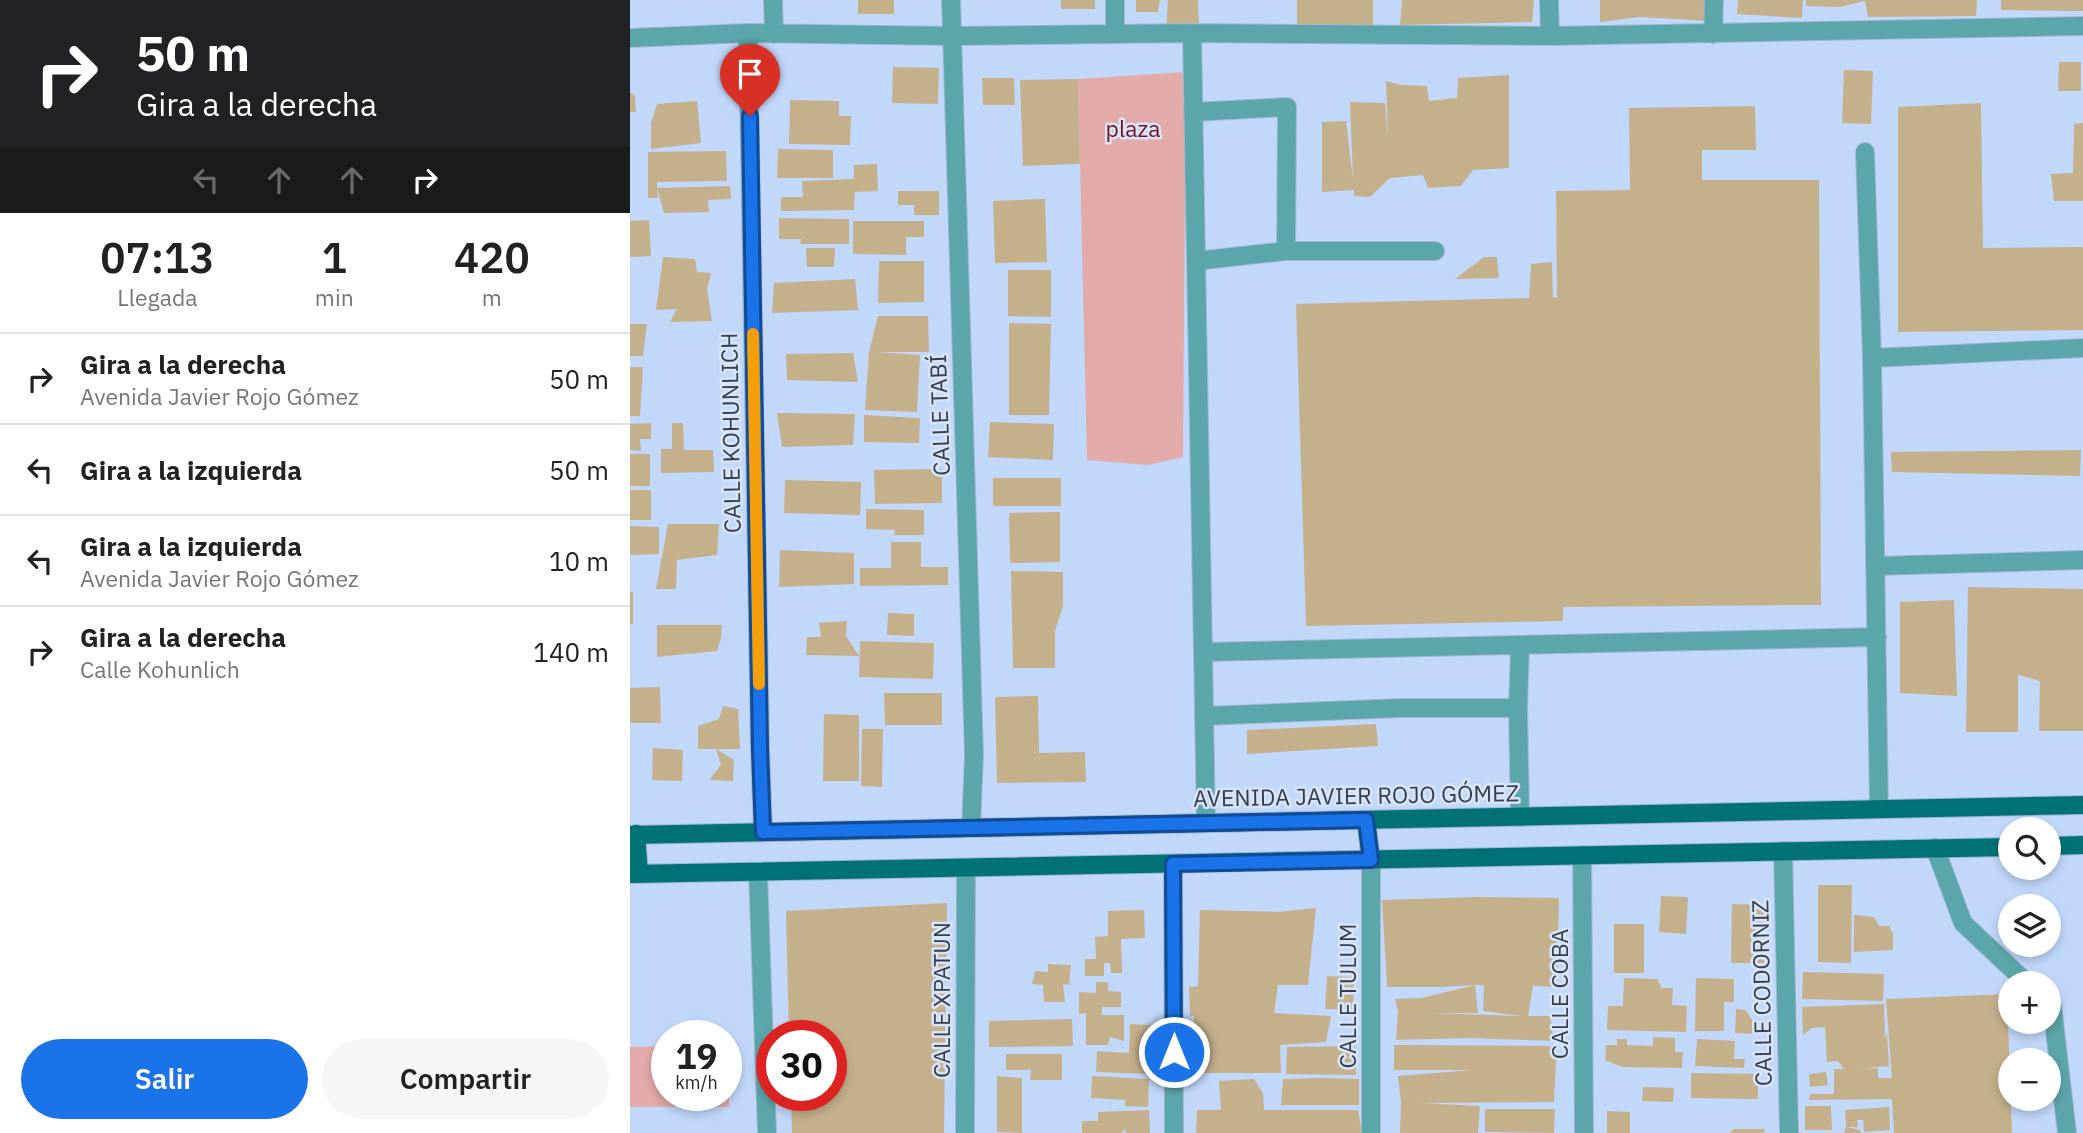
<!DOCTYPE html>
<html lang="es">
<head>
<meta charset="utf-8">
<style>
  :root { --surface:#fff; --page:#f6f6f6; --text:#222; --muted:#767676; --line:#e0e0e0; --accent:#1a73e8 }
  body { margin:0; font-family:"IBM Plex Sans",sans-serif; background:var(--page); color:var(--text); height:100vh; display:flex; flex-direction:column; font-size:26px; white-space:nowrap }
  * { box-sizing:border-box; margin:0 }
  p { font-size:23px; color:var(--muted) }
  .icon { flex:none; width:38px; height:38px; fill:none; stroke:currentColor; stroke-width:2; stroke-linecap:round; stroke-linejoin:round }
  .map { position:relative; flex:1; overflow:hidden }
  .panel { display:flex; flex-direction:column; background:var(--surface); width:630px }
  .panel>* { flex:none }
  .top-card { background:#202124; color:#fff; overflow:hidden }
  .fabs { position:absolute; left:1368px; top:817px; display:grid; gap:14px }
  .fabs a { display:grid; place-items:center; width:63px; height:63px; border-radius:50%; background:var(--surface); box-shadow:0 4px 10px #0003; font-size:35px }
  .speed { position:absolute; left:21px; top:1020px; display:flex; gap:14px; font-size:35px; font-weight:700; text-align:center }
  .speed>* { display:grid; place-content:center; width:91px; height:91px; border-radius:50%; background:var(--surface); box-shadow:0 4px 10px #0003; line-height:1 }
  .speed small { font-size:18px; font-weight:400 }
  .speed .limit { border:10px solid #d22; background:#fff; color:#111 }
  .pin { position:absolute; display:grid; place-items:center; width:60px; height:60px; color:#fff; margin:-72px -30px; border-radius:50% 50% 50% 0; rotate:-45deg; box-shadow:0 0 7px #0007 }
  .pin .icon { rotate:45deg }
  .me { position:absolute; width:77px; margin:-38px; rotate:0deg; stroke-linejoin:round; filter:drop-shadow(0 0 5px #0008) }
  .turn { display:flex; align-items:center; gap:24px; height:147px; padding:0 21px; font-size:32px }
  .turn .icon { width:91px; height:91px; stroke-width:2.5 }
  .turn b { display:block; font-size:49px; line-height:60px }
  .lanes { display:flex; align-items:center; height:66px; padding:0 21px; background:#0003; justify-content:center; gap:35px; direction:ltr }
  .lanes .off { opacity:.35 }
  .eta { display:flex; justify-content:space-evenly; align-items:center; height:119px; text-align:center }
  .eta b { font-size:42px; font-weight:600; line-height:49px }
  .primary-button { display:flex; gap:14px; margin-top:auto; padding:14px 21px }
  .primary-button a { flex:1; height:80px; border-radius:42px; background:var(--accent); color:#fff; font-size:28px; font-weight:600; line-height:80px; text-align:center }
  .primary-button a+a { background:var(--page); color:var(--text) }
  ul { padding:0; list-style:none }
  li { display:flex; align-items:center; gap:21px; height:91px; padding:0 21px; border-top:2px solid var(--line) }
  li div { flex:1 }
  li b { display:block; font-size:26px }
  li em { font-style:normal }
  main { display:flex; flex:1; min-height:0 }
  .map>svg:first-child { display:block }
</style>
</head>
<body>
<main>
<section class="panel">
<div class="top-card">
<div class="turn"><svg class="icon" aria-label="right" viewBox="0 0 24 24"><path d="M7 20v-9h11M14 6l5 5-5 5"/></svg><div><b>50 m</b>Gira a la derecha</div></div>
<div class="lanes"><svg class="icon off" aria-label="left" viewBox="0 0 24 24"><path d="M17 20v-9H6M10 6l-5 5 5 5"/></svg><svg class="icon off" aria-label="ahead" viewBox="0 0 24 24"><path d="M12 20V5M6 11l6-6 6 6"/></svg><svg class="icon off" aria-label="ahead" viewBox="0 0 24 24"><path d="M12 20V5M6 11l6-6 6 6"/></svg><svg class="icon" aria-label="right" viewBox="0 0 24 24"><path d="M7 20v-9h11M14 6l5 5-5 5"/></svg></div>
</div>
<div class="eta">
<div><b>07:13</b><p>Llegada</p></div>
<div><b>1</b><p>min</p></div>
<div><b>420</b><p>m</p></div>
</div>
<ul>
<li><svg class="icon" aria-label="right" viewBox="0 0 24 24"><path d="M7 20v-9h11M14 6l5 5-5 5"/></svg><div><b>Gira a la derecha</b><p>Avenida Javier Rojo Gómez</p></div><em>50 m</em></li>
<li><svg class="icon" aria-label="left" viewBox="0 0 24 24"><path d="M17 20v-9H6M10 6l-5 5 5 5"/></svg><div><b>Gira a la izquierda</b></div><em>50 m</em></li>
<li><svg class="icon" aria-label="left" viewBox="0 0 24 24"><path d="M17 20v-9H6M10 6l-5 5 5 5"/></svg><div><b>Gira a la izquierda</b><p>Avenida Javier Rojo Gómez</p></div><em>10 m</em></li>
<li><svg class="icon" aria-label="right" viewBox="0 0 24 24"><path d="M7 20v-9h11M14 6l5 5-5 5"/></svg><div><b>Gira a la derecha</b><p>Calle Kohunlich</p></div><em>140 m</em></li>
</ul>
<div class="primary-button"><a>Salir</a><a>Compartir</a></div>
</section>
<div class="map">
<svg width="1453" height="1133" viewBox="0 0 1453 1133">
  <rect width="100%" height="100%" fill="#c2d8fb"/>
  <path fill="#e2aaa9" d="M556 72 553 457 518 465 457 460 448 79Z
    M37 1046V1096H96V1046H98L99 1107H0V1047Z"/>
  <path fill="#c5b08c" d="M228 0H264V14H228Z
    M431 0H465V9H431Z
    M506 0H530L528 12H506Z
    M538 0H568L569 29 536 31Z
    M667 0H743V28H667Z
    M772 0H904L902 22 770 25Z
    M970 0H1078L1077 21 1010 17 970 22Z
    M1108 0H1173L1172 18 1107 14Z
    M1176 0H1347L1346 16 1238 17 1235 1 1209 7 1176 6Z
    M1371 0H1453V11L1371 10Z
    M1429 62H1451V91H1428Z
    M263 67 309 68 308 104 262 103Z
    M1214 70 1243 71 1241 124 1212 123Z
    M879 75V168L843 170 831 186 798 188 793 175 760 178 740 197 724 196V190L692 192V122L716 121 723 180 720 102 755 103 758 137 756 81 771 85 797 86 799 101 827 98 828 78Z
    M352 78H384L385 105H353Z
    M448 79 450 164 393 166 390 80Z
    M0 92 5 96 6 112H0Z
    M160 100 209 101V116H221L220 145 159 144Z
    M67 101 71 143 21 149V123L27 104Z
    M1351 103 1353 248 1453 247V330L1268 332V107Z
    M1125 106 1126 150H1072V180H1189L1191 605 933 607V621L676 626 666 304 899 298 901 264 922 262 923 297 927 298 926 191 1000 190 999 108Z
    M1453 123V201H1424L1421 174 1443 173 1444 124Z
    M148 149 203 150V178H147Z
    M96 151 97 181 27 182V188L100 186 101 199 78 200 79 212 34 213 27 188 28 198H18V152Z
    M247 164 248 191 225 192 224 210 151 211V197H173L172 181 224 179V165Z
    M268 191H309V215H284V205H268Z
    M415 199 417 262 365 263 363 201Z
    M149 218 219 219V244H170L171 239H149Z
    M19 220 21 256 0 257V221Z
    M223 221H294V237H276V255L223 254Z
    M176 248H205L204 267H177Z
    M33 257 65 259 67 272 81 273 77 289 82 321 40 322 47 309 26 310Z
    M854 257H867L869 278 825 279Z
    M249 261H294V302L248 303Z
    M378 270H421V317L378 316Z
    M225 279 228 310 142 313 144 283Z
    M248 316H298L299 352H247L290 355 287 412 235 410 239 352Z
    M379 323 421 324 419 415H379Z
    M0 324H17L13 356H0Z
    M223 353 228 382 157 380 156 354Z
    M0 367H13L10 416H0Z
    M147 413 225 414 223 445 152 447Z
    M234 415 290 418 289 443 234 442Z
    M360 422 424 424 423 460 358 457Z
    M21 423V439H10L11 451 0 450V424Z
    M42 423H53L54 450H83L84 472 31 473V449H42Z
    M1451 450 1450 476 1262 472 1261 452Z
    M0 454H20V486H0Z
    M312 469V503L245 504 244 470Z
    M363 478H431V506H363Z
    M155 480 231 482 230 515 154 513Z
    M0 490H21V520H0Z
    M236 509 294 510V535H264L265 530 236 529Z
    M430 512V562L380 563 379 513Z
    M38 524H89L87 555 47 560 46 589H26Z
    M0 526 29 527V554L0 555Z
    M261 542H291V567H318V585L230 586V568H261Z
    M150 550 224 553V584L149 587Z
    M381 571 433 572V606L425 631V668H383Z
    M1338 587 1453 589V731H1409L1410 681 1388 675V732H1336Z
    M0 592H3V624H0Z
    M1324 600 1327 696 1270 693V602Z
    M258 613 284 614V636L257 635Z
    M217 621 216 636 229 656 176 655 177 637H191L189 623Z
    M27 625H92L91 638 87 651 27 657Z
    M230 641 304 643 303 679 229 677Z
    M30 687 31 723H0V688Z
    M254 693H312V725H255Z
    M408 696 409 753 455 752 456 782 367 783 365 697Z
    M93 706 108 709 110 749H86L104 760 103 781 79 780 91 765 86 749H68V726L89 719Z
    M194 714 229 715V781H193Z
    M746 724 748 746 617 754V730Z
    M232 729H253L252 787 231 786Z
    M23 748 53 750 52 781 22 780Z
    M1188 885H1222L1221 963 1188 962Z
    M1031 896 1058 897 1056 934 1029 932Z
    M846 897 929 898 927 987 903 986 898 1016H920L924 1041 837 1038 766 1040 768 1011 765 999 791 998 845 985 848 1013H803L891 1016 853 1011 854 985H846L811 987H757L752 900Z
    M317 903 314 1133H162L161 1096H201V1036H159L156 911Z
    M1102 904 1134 905V963H1101Z
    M686 908 678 985H648L644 1013 701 1016 696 1042 650 1045 651 1073H563L564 1016H560L559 987 568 986 570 910 648 912Z
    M514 910 515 938 491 939 492 973H481L480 963H474V976H455V959H466L465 937 478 936V911Z
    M1224 915 1244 917 1249 926H1259L1263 934V950L1224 952Z
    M984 924H1014V973H984Z
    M418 964 441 965 439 985 433 984 435 1002H414L413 985 402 984 405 971 418 972Z
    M1173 972 1254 974 1253 1001 1172 999Z
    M697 976 724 977 723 1010 695 1009Z
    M994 978 1027 979 1032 988H1043L1042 1005 1057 1006 1056 1032 977 1030 978 1006H993Z
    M1066 978 1104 979V1002H1094V1031H1065Z
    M466 982H478V991L491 992V1007H472V1015H494V1041L480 1037 478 1045H456V1013L449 1014V992L466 993Z
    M1377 994 1382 1133H1264L1262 1099 1179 1100 1180 1094H1204V1069H1214L1208 1061 1197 1062 1195 1027 1182 1028 1173 1035 1172 1007 1254 1004 1255 1039 1257 1033 1259 1066 1229 1069 1248 1068V1078H1262L1256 999Z
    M1106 1009 1116 1010 1130 1034 1105 1033Z
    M442 1019 443 1046 359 1047V1021Z
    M500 1024 521 1025 518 1074 466 1072 467 1051 499 1053Z
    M1023 1037 1045 1038V1052H1053L1052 1068 992 1067 975 1060 976 1045H987V1039H997V1045L1023 1046Z
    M1067 1039 1105 1041 1104 1059H1115L1114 1068 1065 1066Z
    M764 1045 927 1046 924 1102 791 1103 850 1106 848 1133H770L771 1103 768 1076 841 1070H764Z
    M725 1046 726 1075 656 1074 657 1047Z
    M376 1054H432V1080H400L401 1070H376Z
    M1196 1072 1198 1085 1180 1087 1179 1074Z
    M1061 1073 1128 1074V1099L1061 1098Z
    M367 1076 392 1078V1133L367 1132Z
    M462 1076 519 1079 518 1107 495 1106V1100L461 1098Z
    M693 1078 729 1079V1105H651L653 1079Z
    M624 1079 633 1093 634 1110H728L732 1133H566L567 1110H591L589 1081Z
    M1013 1087 1044 1088 1043 1102 1012 1101Z
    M1175 1106H1201L1202 1130H1175Z
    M1259 1107 1260 1130 1234 1132 1233 1120H1227L1228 1127H1216L1215 1110Z
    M855 1109H925L924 1133 855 1132Z
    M519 1110 520 1133H496L495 1129 491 1133H452V1121H468V1112Z
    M977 1111 1000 1112V1133H977Z
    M1216 1127 1230 1130 1231 1133H1214Z
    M1104 1129H1135L1134 1133H1100Z"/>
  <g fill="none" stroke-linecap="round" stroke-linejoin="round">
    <defs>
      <path id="minor" d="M143 0 144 34
        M321 0 344 755 341 828
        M485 0V34
        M919 0 920 36
        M118 33 130 749 133 832
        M562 33 576 823
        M1083 34 1084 0
        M0 38 118 33 322 36 562 33 920 36 1453 26
        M564 112 657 107 656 251
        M1235 152 1242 358 1249 809
        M566 261 656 251H805
        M1242 358 1453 348
        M1246 566 1453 560
        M890 646 888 708 890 817
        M573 652 1247 637
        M574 716 771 708H888
        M736 820 741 860V1133
        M1305 848 1333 923 1398 984
        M1153 851 1159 1133
        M952 855 954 1133
        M543 864 544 1133
        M128 872 137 1133
        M1419 1003 1422 1005 1437 1133
        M335 1133 336 868"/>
      <path id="major" d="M6 834 9 874
        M0 835 1453 805
        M1419 846 1453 845
        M0 874 1381 847"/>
    </defs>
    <use href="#minor" stroke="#a3b6d4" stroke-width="20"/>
    <use href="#major" stroke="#a3b6d4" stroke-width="20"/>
    <use href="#minor" stroke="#5ba6aa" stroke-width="18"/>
    <use href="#major" stroke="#007176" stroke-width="18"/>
  </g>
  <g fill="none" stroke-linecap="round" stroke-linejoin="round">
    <defs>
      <path id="route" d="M120 116 130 749 133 832 736 820 741 860 543 864 544 1052"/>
    </defs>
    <use href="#route" stroke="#114b97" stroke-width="18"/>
    <use href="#route" stroke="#1a73e8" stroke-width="12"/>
    <path stroke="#f59e0b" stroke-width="12" d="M123 334 129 684"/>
  </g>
  <g text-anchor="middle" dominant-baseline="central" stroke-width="5" stroke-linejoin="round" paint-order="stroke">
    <g font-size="23" fill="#780f1f" stroke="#d7e4fa">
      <text x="503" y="128">plaza</text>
    </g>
    <g font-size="23" fill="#343d4b" stroke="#d7e4fa">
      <text transform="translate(309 415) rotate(-92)">CALLE TABÍ</text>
      <text transform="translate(100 433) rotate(-91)">CALLE KOHUNLICH</text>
      <text transform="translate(726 795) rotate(-1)">AVENIDA JAVIER ROJO GÓMEZ</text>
      <text transform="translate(1131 993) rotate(-91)">CALLE CODORNIZ</text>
      <text transform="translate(929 994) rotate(-90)">CALLE COBA</text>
      <text transform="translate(717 996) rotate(-90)">CALLE TULUM</text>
      <text transform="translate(311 1000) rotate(-90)">CALLE XPATUN</text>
    </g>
  </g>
</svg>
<div class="fabs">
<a><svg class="icon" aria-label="search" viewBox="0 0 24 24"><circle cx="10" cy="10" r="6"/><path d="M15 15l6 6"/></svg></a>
<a><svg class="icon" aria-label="layers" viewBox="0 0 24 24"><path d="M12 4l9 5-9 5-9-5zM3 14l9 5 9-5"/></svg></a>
<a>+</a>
<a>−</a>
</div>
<div class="speed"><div>19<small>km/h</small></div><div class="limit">30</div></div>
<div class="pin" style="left:120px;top:116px;background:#d93025"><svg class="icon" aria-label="arrive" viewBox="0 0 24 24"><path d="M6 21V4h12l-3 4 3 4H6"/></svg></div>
<svg class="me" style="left:544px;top:1052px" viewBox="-20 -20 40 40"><circle r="17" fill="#1a73e8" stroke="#fff" stroke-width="3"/><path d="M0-11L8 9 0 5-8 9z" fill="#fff"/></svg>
</div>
</main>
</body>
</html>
